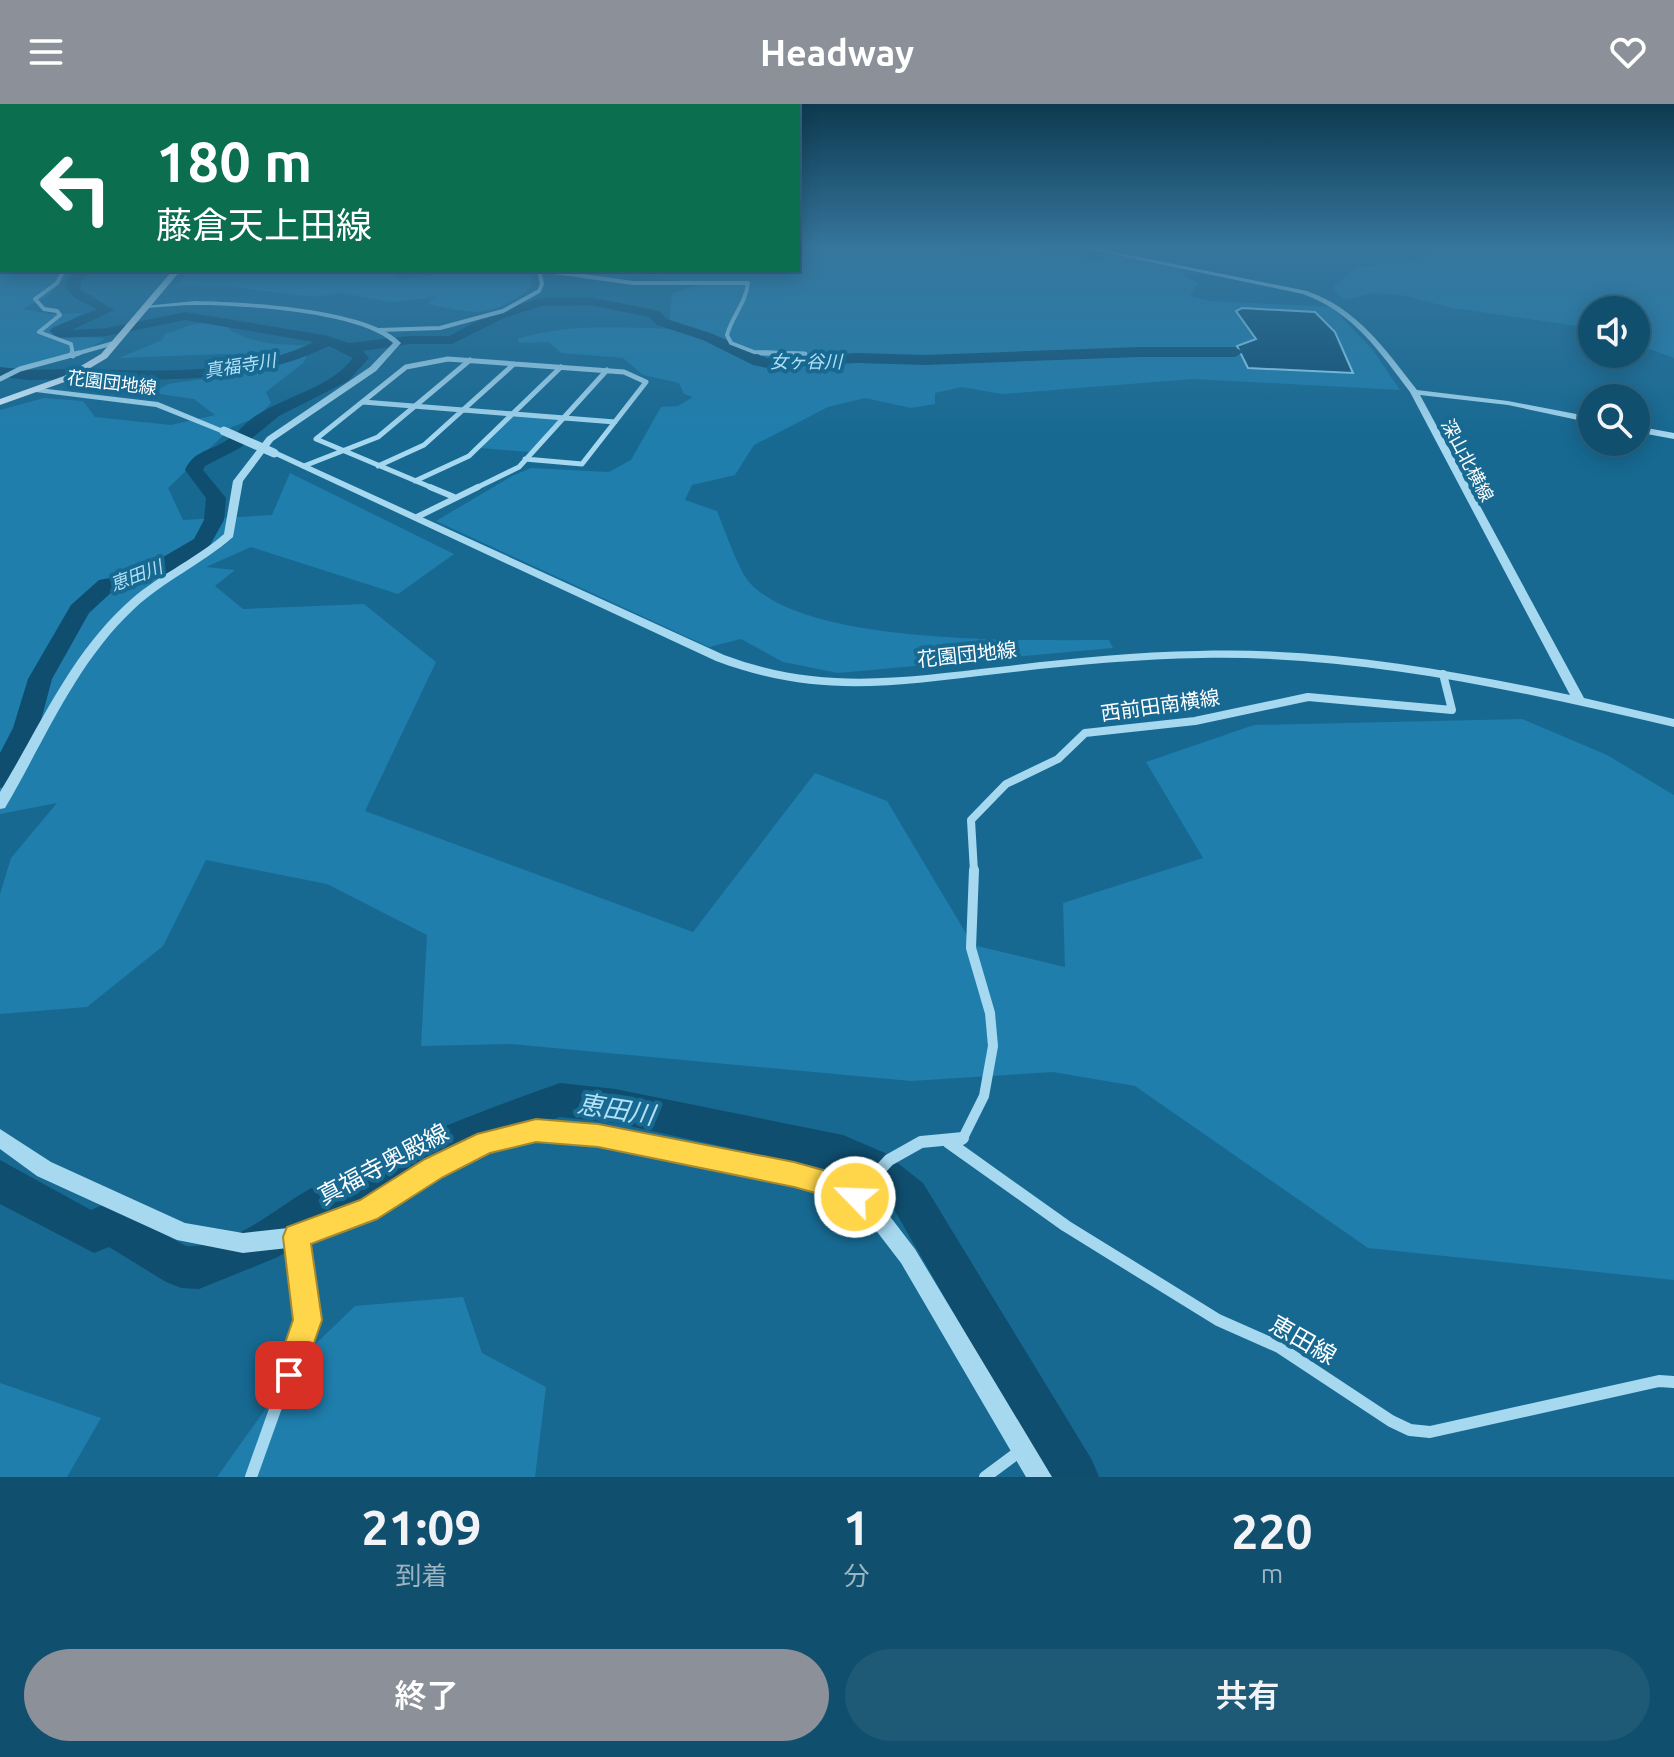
<!DOCTYPE html>
<html lang="ja">
<head>
<meta charset="utf-8">
<style>
  :root { --surface:#114f6e; --page:#1e5976; --text:#f1f3f6; --muted:#9cb5c2; --line:#306681; --accent:#8c9099 }
  body { margin:0; font-family:Ubuntu,"Noto Sans JP",sans-serif; background:var(--page); color:var(--text); height:100vh; display:flex; flex-direction:column; font-size:30px; white-space:nowrap }
  * { box-sizing:border-box; margin:0 }
  p { font-size:26px; color:var(--muted) }
  .icon { flex:none; width:44px; height:44px; fill:none; stroke:currentColor; stroke-width:2; stroke-linecap:round; stroke-linejoin:round }
  .map { position:relative; height:1373px; overflow:hidden }
  .drawer { display:flex; flex-direction:column; background:var(--surface); flex:1 }
  .drawer>* { flex:none }
  .guide { position:absolute; left:0px; top:0px; width:800px; height:168px; box-shadow:0 4px 20px #0003,0 0 0 2px var(--line); background:#0b6e4f; color:#fff; overflow:hidden }
  .tools { position:absolute; left:1578px; top:192px; display:grid; gap:16px }
  .tools a { display:grid; place-items:center; width:72px; height:72px; border-radius:50%; background:var(--surface); box-shadow:0 4px 20px #0003,0 0 0 2px var(--line); font-size:40px }
  .pin { position:absolute; display:grid; place-items:center; width:68px; height:68px; color:#fff; margin:-34px; border-radius:16px; box-shadow:0 4px 12px #0006 }
  .me { position:absolute; width:88px; margin:-44px; rotate:294deg; stroke-linejoin:round; filter:drop-shadow(0 0 6px #0008) }
  .turn { display:flex; align-items:center; gap:28px; height:168px; padding:0 24px; font-size:36px }
  .turn .icon { width:104px; height:104px; stroke-width:2.5 }
  .turn b { display:block; font-size:56px; line-height:68px }
  .eta { display:flex; justify-content:space-evenly; align-items:center; height:136px; text-align:center }
  .eta b { font-size:48px; font-weight:600; line-height:56px }
  .action { display:flex; gap:16px; margin-top:auto; padding:16px 24px }
  .action a { flex:1; height:92px; border-radius:48px; background:var(--accent); color:#fff; font-size:32px; font-weight:600; line-height:92px; text-align:center }
  .action a+a { background:var(--page); color:var(--text) }
  header { display:flex; justify-content:space-between; align-items:center; height:104px; padding:0 24px; background:var(--accent); color:#fff; font-size:36px; font-weight:600 }
  .map>svg:first-child { display:block }
</style>
</head>
<body>
<header><svg class="icon" aria-label="menu" viewBox="0 0 24 24"><path d="M4 6h16M4 12h16M4 18h16"/></svg>Headway<svg class="icon" aria-label="heart" viewBox="0 0 24 24"><path d="M12 20l-8-8c-3-5 5-10 8-4 3-6 11-1 8 4z"/></svg></header>
<div class="map">
<svg width="1674" height="1373" viewBox="0 0 1674 1373">
  <rect width="100%" height="100%" fill="#176992"/>
  <path fill="#1f7eac" d="M0 143 2 166H72L48 192 23 205 50 210 84 209 52 225V232L105 234C82 255 39 258 10 266L0 265Z
    M798 143H946L969 150 996 148 1004 144 1091 152 1079 154 1089 157 1116 151 1181 163 1185 172 1198 179 1190 192 1211 197 1332 203 1372 245 1400 286 1193 275 1002 290 962 283 935 289V300L911 304 865 294 828 303 754 341 735 371 692 381 685 396 717 407C724 424 739 468 750 479 808 542 1026 536 1109 536L1113 544 838 569 783 558 741 535 709 543 436 417 512 372 531 364 609 368 631 356 661 303 678 302 693 293 684 290 679 279 643 271 623 254 561 249 549 238 519 239 517 235C566 220 618 223 669 225L672 190 705 179 631 172 614 176 558 166H798Z
    M1427 143H1674V254L1636 240V206H1592V224L1452 204 1402 191 1373 189 1344 196 1332 184 1357 163 1414 157 1432 149Z
    M190 166H377L401 176 433 171 434 166 532 169 531 184C488 215 476 210 427 200L435 193 392 198 341 189 314 193 233 183 177 182Z
    M221 219C249 242 278 240 313 242L303 259 266 288 271 299 258 313 232 323 168 384 183 416 272 411 290 369 454 450 398 490 251 443 206 463 235 466 215 482 243 505 364 500 436 558 365 707 693 828 815 669 887 697 973 841 1065 863 1063 799 1203 754 1146 658 1254 621 1522 615 1607 651 1674 691V1176L1368 1144 1135 982 1053 968 911 977 511 940 421 942 427 831 327 780 206 756 163 842 87 903 0 910V790L11 754 57 699 0 710V306L44 294 83 297 95 313 171 321 215 311 194 295 153 289 168 280 258 267V254L224 250 119 254 162 236 165 230 194 220Z
    M512 312 559 316 529 348 481 344Z
    M463 1193 482 1249 546 1283 535 1373H217L303 1252 355 1202Z
    M0 1279 101 1314 67 1373H0Z"/>
  <path fill="#0f4e6f" stroke="#98d7f3" stroke-width="2" d="M1242 204 1315 208 1335 228 1353 269 1248 264 1237 242 1256 235 1236 207Z"/>
  <g fill="none" stroke-linecap="round" stroke-linejoin="round">
    <path fill="#0f4e6f" fill-rule="evenodd" d="M79 166H94L82 175 80 185 114 206 72 226 107 224 185 208 324 231 349 239 409 232H449L494 208 540 194 590 193 659 207 667 215 713 230 767 254 857 249 926 251 1139 243H1235L1243 248 1235 253H1139L926 261 857 259 767 264 753 261 703 236 657 221 649 213 590 201 541 202 504 214 452 240H409L363 247 369 254 348 277 279 312 240 344 205 362 203 366 226 394 224 416 209 443 174 466 140 481 114 486 89 509 52 575 39 624 14 675 10 682 0 684V649L13 624 28 575 71 501 99 476 126 471 158 456 194 435 204 416 206 394 185 366C193 348 208 347 224 338 237 331 245 318 257 311 288 291 330 284 353 254L329 242C235 288 131 272 30 276L0 273V263L30 266C124 262 227 280 314 238L185 216 107 232 58 234 50 227 52 224 97 205 75 194 65 183 72 170Z
      M560 979 615 985 843 1031 885 1049 923 1079 1092 1356 1099 1373H1048L895 1107 857 1075 840 1068 615 1019 560 1013 483 1041 343 1110 278 1153 199 1185 181 1184 166 1178 109 1143 94 1149 0 1100V1056L91 1106 107 1099 186 1142C235 1145 276 1102 317 1081 396 1040 477 1008 560 979Z"/>
    <path stroke="#a6d8f0" stroke-width="4" d="M64 166 57 179 35 195 44 205 57 207 60 211 39 228 71 240 73 251
      M540 166 633 179H748C746 199 732 212 727 231L731 239 754 248 805 250
      M379 226 440 224 503 207 539 187 542 180 539 166
      M72 251 117 238"/>
    <path stroke="#a6d8f0" stroke-width="5" d="M72 249 73 252
      M761 249 805 250
      M0 275 20 265 79 249
      M363 298 615 318
      M304 362 378 333 470 256
      M378 362 424 341 514 260
      M415 377 469 352 561 263
      M435 385 316 335 406 263 448 255 624 268 646 278 582 360 525 355
      M474 385 519 363 607 266"/>
    <path stroke="#a6d8f0" stroke-width="6" d="M430 383 454 393
      M417 413 478 383"/>
    <path stroke="#a6d8f0" stroke-width="8" d="M974 768 971 716 1006 680 1058 655 1085 629 1195 617 1308 593 1452 606 1443 570"/>
    <path stroke="#a6d8f0" stroke-width="10" d="M962 1036 984 992 993 942 990 909 971 844 974 766"/>
    <path stroke="#a6d8f0" stroke-width="12" d="M948 1038 1066 1122 1218 1216 1279 1243 1391 1317 1410 1326 1430 1328 1659 1277 1674 1278
      M855 1093 889 1056 921 1038 963 1034
      M251 1373 307 1216 297 1133
      M985 1373 1020 1347"/>
    <path fill="#a6d8f0" fill-rule="evenodd" d="M1078 143H1089L1307 187C1358 205 1385 245 1417 286L1508 297 1592 313V319L1508 301 1420 291 1584 594 1674 615V623C1519 587 1362 551 1202 554 1133 555 1064 562 996 570 891 582 818 595 716 557L269 349 277 347 724 551C821 587 900 574 999 563 1065 555 1131 548 1198 547 1323 543 1447 565 1570 591L1410 288C1380 248 1353 208 1303 190Z
      M195 197C244 198 368 204 401 239L376 267 273 337 243 377 233 433C202 460 164 477 134 505 76 559 45 636 5 704L0 705V688C39 624 69 553 125 501 154 473 193 457 224 430L233 377 267 333 370 263 393 239C361 208 242 201 196 201 180 201 163 203 147 204L144 202Z
      M39 284 158 298 228 327 221 329 156 303 36 288V284Z
      M1636 322 1674 329V335L1636 328Z
      M536 1018 617 1025 842 1074 882 1102 915 1145 1052 1373H1026L901 1159 868 1116 831 1090 617 1043 536 1036 488 1047 469 1056 374 1113 340 1128 297 1143 243 1149 177 1136 37 1072 0 1045V1025L51 1058 185 1119 243 1129 297 1123 338 1109 360 1099 455 1042 486 1029Z"/>
    <path fill="#d4eefb" fill-rule="evenodd" d="M173 166H181L107 254 70 276 0 301V295L64 272 101 250Z"/>
    <path stroke="#a6d8f0" stroke-width="9" d="M224 327 274 349"/>
  </g>
  <linearGradient id="sky" x2="0" y2="1"><stop stop-color="#0d3a50"/><stop offset="0.43" stop-color="#36769d"/><stop offset="1" stop-color="#36769d" stop-opacity="0"/></linearGradient>
  <rect width="1674" height="335" fill="url(#sky)"/>
  <path fill="#ffd54a" stroke="#a68a30" stroke-width="2" d="M536 1015 598 1020 794 1058 844 1072 864 1084 868 1093 864 1102 855 1106 830 1093 794 1083 598 1043 536 1038 490 1049 443 1073 377 1115 311 1140 322 1216 299 1281 289 1286 278 1281 274 1271 293 1216 283 1133 287 1123 360 1096 425 1055 477 1030Z"/>
  <g text-anchor="middle" dominant-baseline="central" stroke-width="8" stroke-linejoin="round" paint-order="stroke">
    <g font-size="18" font-style="italic" fill="#b2e1f7" stroke="#176992">
      <text x="806" y="257">女ヶ谷川</text>
      <text transform="translate(240 261) rotate(-9)">真福寺川</text>
      <text transform="translate(136 471) rotate(-21)">恵田川</text>
    </g>
    <g font-size="18" fill="#fff" stroke="#176992">
      <text transform="translate(112 278) rotate(7)">花園団地線</text>
      <text transform="translate(1468 356) rotate(62)">深山北横線</text>
    </g>
    <g font-size="20" fill="#fff" stroke="#176992">
      <text transform="translate(967 550) rotate(-6)">花園団地線</text>
      <text transform="translate(1160 601) rotate(-8)">西前田南横線</text>
    </g>
    <g font-size="24" fill="#fff" stroke="#176992">
      <text transform="translate(383 1060) rotate(-28)">真福寺奥殿線</text>
      <text transform="translate(1303 1236) rotate(30)">恵田線</text>
    </g>
    <g font-size="26" font-style="italic" fill="#b2e1f7" stroke="#176992">
      <text transform="translate(616 1005) rotate(9)">恵田川</text>
    </g>
  </g>
</svg>
<div class="tools">
<a><svg class="icon" aria-label="sound" viewBox="0 0 24 24"><path d="M4 9h4l5-4v14l-5-4H4zM17 9q2 3 0 6"/></svg></a>
<a><svg class="icon" aria-label="search" viewBox="0 0 24 24"><circle cx="10" cy="10" r="6"/><path d="M15 15l6 6"/></svg></a>
</div>
<div class="pin" style="left:289px;top:1271px;background:#d93025"><svg class="icon" aria-label="arrive" viewBox="0 0 24 24"><path d="M6 21V4h12l-3 4 3 4H6"/></svg></div>
<svg class="me" style="left:855px;top:1093px" viewBox="-20 -20 40 40"><circle r="17" fill="#ffd54a" stroke="#fff" stroke-width="3"/><path d="M0-11L8 9 0 5-8 9z" fill="#fff"/></svg>
<div class="guide">
<div class="turn"><svg class="icon" aria-label="left" viewBox="0 0 24 24"><path d="M17 20v-9H6M10 6l-5 5 5 5"/></svg><div><b>180 m</b>藤倉天上田線</div></div>
</div>
</div>
<section class="drawer">
<div class="eta">
<div><b>21:09</b><p>到着</p></div>
<div><b>1</b><p>分</p></div>
<div><b>220</b><p>m</p></div>
</div>
<div class="action"><a>終了</a><a>共有</a></div>
</section>
</body>
</html>
